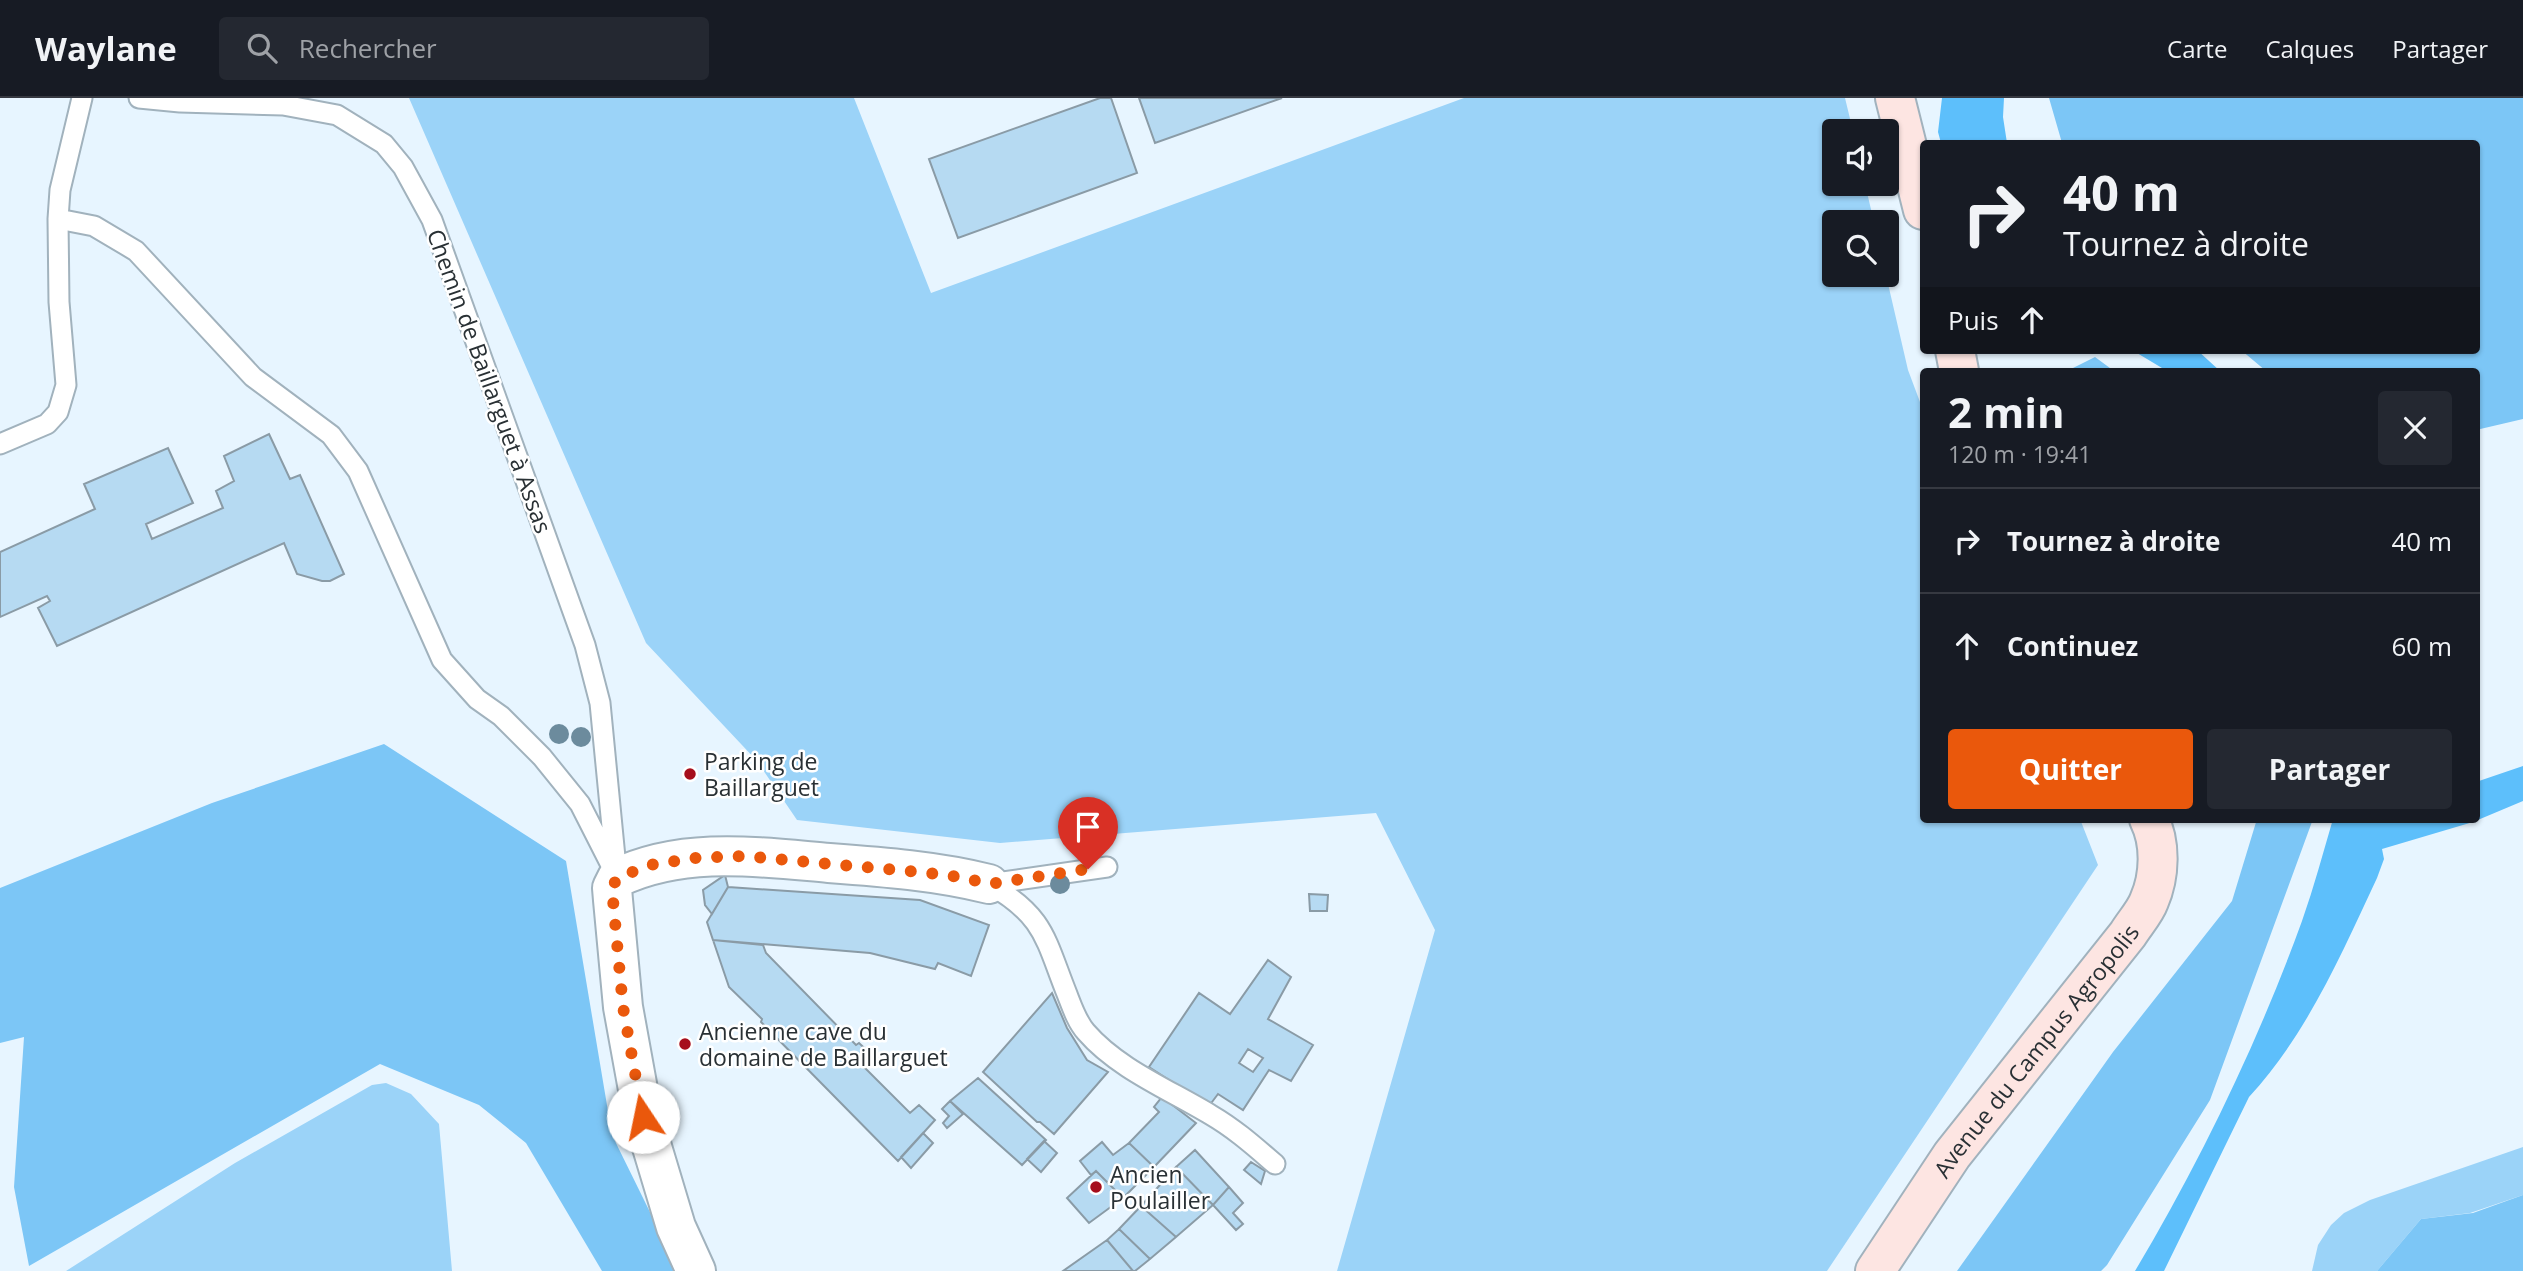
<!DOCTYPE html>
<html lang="fr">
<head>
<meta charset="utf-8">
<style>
  :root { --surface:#171b24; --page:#242831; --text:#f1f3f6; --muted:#9ea1a6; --line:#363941; --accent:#ea580c }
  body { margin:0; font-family:"Open Sans",sans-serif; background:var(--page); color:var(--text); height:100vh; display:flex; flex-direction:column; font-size:26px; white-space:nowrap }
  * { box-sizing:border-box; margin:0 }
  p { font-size:23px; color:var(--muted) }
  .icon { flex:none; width:38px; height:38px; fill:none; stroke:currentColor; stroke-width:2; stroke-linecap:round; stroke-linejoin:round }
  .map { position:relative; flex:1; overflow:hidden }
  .panel { position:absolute; left:1920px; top:270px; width:560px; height:455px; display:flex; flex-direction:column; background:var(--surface); border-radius:7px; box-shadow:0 2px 5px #0004 }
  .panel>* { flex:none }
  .banner { position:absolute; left:1920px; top:42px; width:560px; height:214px; border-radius:7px; box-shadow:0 2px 5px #0004; background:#171b24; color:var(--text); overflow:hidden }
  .fabs { position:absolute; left:1822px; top:21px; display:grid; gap:14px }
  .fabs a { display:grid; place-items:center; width:77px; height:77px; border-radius:7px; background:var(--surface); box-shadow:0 2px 5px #0004; font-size:35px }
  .pin { position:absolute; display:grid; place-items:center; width:60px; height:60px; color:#fff; margin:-72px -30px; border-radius:50% 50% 50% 0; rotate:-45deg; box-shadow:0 0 7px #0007 }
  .pin .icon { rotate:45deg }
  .me { position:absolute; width:77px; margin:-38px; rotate:349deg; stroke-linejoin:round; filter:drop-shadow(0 0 5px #0008) }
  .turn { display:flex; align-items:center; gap:24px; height:147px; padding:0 28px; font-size:32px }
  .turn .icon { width:91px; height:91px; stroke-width:2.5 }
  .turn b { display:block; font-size:49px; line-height:60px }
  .then { display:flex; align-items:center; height:66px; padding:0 28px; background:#0003; gap:14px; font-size:26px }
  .round { display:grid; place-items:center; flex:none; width:74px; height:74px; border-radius:7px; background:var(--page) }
  .headline { display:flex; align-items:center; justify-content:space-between; height:119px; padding:0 28px }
  h1 { font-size:42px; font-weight:700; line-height:52px }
  .button { display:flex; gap:14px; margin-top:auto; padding:14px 28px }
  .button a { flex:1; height:80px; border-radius:7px; background:var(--accent); color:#fff; font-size:28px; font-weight:700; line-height:80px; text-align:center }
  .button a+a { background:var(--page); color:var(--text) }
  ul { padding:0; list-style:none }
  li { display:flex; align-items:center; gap:21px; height:105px; padding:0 28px; border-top:2px solid var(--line) }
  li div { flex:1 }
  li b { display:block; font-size:26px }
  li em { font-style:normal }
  header { display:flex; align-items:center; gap:42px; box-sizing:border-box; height:98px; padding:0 35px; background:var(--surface); border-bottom:2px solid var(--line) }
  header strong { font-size:33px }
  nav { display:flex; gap:38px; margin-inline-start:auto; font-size:24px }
  .search { width:490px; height:63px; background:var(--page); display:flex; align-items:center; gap:18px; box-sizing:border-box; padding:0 24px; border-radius:7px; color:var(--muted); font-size:26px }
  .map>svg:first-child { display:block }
</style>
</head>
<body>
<header>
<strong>Waylane</strong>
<div class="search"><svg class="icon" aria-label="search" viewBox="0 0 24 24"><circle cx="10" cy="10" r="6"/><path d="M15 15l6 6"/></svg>Rechercher</div>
<nav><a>Carte</a><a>Calques</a><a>Partager</a></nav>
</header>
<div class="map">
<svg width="2523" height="1173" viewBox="0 0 2523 1173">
  <rect width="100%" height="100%" fill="#e7f5ff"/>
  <path fill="#9bd3f8" d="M409 0H854L931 195 1464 0H1845L1853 33H1834V86H1865L1874 124H1834V177H1886L1908 272 1923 312V721H2080L2098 767 1827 1173H1337L1435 832 1376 715 1000 745 797 722 757 663 646 545Z
    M386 985 411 996 439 1026 452 1173H66L235 1065 372 987Z
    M2523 1049V1097L2470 1115 2421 1121 2377 1173H2312L2318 1147 2331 1127 2344 1115 2370 1102Z"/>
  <path fill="#7cc6f6" d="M2049 0H2523V321L2476 332V273H2266L2241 252H2476V46L2062 45Z
    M2095 259 2114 273H2067Z
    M384 646 566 763 612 1037 679 1173H602L526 1045 479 1007 380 966 29 1168 14 1089 24 939 0 945V790L212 705Z
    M2257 721H2313L2210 1002 2107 1167 2101 1173H1957L2113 954 2232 803Z
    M2523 1097V1173H2377L2421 1121 2473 1115Z"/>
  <path fill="#5dbffb" d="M1942 0H2004L2003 19 2007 45H1941L1938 34Z
    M2132 252H2197L2220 273H2167Z
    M2523 668V703L2473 724 2382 751 2384 761 2377 780C2341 857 2307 936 2249 999L2164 1173H2135C2200 1064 2259 942 2302 823 2314 789 2323 755 2333 721H2476V684Z"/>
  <path fill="#b6daf2" stroke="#8a9ba6" stroke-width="2" fill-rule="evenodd" d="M1100 0H1111L1137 75 958 140 929 61Z
    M1139 0H1282L1155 45Z
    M269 336 290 381 300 377 344 476 330 483H322L297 476 284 445 57 548 38 510 50 503 47 498 0 519V454L95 411 84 386 168 350 193 405 146 426 152 441 223 410 216 393 234 383 224 358Z
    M725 777 728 789 712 816 705 807 703 792Z
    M728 789 920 802 989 827 971 878 938 865 935 871 870 855 713 842 707 824Z
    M1309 796 1328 797 1327 813H1310Z
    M713 842 763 847 766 855 856 947 859 945 875 960 865 970 910 1015 919 1007 935 1022 898 1063 761 924 762 921 729 889Z
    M1268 862 1291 879 1268 921 1313 947 1291 983 1269 972 1243 1012 1218 996 1209 1008 1149 969 1199 895 1230 916ZM1248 951 1263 960 1253 974 1239 965Z
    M1052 895 1067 930 1087 962 1108 974 1054 1036 1040 1024H1037L983 974Z
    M978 980 1046 1042 1022 1067 950 1003Z
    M1162 999 1196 1025 1154 1069 1129 1045 1159 1014 1154 1009Z
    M950 1003 963 1016 947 1030 943 1025 949 1018 942 1011Z
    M923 1035 933 1045 911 1070 901 1059Z
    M1044 1043 1057 1055 1041 1074 1027 1061Z
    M1102 1044 1113 1057 1129 1045 1154 1069 1123 1100 1096 1073 1091 1077 1080 1063Z
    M1195 1052 1229 1089 1213 1107 1176 1069Z
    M1251 1064 1265 1073 1261 1086 1244 1072Z
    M1176 1069 1213 1107 1176 1139 1141 1108Z
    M1096 1073 1123 1100 1089 1125 1067 1100Z
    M1229 1089 1243 1105 1233 1115 1243 1126 1236 1132 1213 1107Z
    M1141 1108 1176 1139 1150 1161 1119 1131Z
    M1119 1131 1150 1161 1135 1173H1133L1107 1142Z
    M1107 1142 1133 1173H1063Z"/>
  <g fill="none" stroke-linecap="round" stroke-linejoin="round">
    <defs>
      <path id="lane" d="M82 0 60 92 58 121 94 128 136 153 253 279 331 337 358 373 442 562 477 601 501 618 542 659 580 706 612 769
        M139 0 180 4 283 7 337 17 384 46 403 69 432 122 585 547 600 605 617 780
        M0 346 47 326 58 314 66 287 59 204 58 121
        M989 786C1045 818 1045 841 1067 896 1072 909 1077 924 1086 934 1118 971 1170 992 1211 1017 1235 1031 1254 1048 1275 1066
        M989 786 1107 769"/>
      <path id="street" d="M696 1173 676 1129 643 1019 623 909 613 802 612 790 617 780C683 748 759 759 829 765 883 769 937 773 989 786"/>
      <g id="secondary">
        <path d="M1895 0 1923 112"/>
        <path d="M1955 252 1959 273"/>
        <path id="s1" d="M1875 1173 1952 1057 2128 836C2134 826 2145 814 2149 803 2160 778 2161 745 2149 721"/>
      </g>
    </defs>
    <use href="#lane" stroke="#a1b2bd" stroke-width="23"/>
    <use href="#street" stroke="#a1b2bd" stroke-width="42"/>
    <use href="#secondary" stroke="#a1b2bd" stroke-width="42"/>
    <use href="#lane" stroke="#fff" stroke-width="19"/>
    <use href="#street" stroke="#fff" stroke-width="38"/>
    <use href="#secondary" stroke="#fde5e2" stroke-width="38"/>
  </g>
  <g fill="#6c8b9d">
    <circle cx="559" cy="636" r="10"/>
    <circle cx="581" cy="639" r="10"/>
    <circle cx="1060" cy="786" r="10"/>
  </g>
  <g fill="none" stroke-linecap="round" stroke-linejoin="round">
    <path stroke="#ea580c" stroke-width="12" stroke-dasharray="0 21.6" d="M643 1019 623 909 613 802 612 790 617 780 650 767 696 760 744 758 929 775 960 779 989 786 1088 771"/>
  </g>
  <g fill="#a60e1c" stroke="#fff" stroke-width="2.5">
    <circle cx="690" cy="676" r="7"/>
    <circle cx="685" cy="946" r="7"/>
    <circle cx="1096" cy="1089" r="7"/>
  </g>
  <g text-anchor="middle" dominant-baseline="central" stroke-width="5" stroke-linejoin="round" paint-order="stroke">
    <g font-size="23" fill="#293034" stroke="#fff">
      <text transform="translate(490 283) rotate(70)">Chemin de Baillarguet à Assas</text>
      <text stroke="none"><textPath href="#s1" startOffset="273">Avenue du Campus Agropolis</textPath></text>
    </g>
    <g font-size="23" fill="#293034" stroke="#fff" text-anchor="start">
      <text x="704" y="663">Parking de<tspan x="704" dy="26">Baillarguet</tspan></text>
      <text x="699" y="933">Ancienne cave du<tspan x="699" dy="26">domaine de Baillarguet</tspan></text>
      <text x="1110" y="1076">Ancien<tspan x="1110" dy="26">Poulailler</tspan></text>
    </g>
  </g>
</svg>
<div class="fabs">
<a><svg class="icon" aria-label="sound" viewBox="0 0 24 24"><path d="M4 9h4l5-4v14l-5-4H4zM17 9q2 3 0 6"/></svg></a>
<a><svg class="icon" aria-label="search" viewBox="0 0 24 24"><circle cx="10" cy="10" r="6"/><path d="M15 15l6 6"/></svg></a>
</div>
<div class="pin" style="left:1088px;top:771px;background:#d93025"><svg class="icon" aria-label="arrive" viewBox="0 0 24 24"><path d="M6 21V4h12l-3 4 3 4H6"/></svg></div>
<svg class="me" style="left:643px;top:1019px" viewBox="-20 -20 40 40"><circle r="19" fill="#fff"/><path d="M0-13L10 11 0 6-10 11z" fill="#ea580c"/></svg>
<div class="banner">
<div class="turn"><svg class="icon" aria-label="right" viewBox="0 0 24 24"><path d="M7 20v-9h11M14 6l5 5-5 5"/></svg><div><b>40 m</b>Tournez à droite</div></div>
<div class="then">Puis<svg class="icon" aria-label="ahead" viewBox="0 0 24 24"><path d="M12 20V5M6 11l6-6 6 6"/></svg></div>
</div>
<section class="panel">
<div class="headline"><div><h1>2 min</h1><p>120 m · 19:41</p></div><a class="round"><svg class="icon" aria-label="close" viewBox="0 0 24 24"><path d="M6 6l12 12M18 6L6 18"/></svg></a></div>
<ul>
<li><svg class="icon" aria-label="right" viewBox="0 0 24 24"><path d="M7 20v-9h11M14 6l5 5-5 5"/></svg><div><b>Tournez à droite</b></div><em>40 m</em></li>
<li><svg class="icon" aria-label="ahead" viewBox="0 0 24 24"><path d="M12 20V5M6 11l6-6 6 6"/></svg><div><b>Continuez</b></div><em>60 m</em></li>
</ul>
<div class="button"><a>Quitter</a><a>Partager</a></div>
</section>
</div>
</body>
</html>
